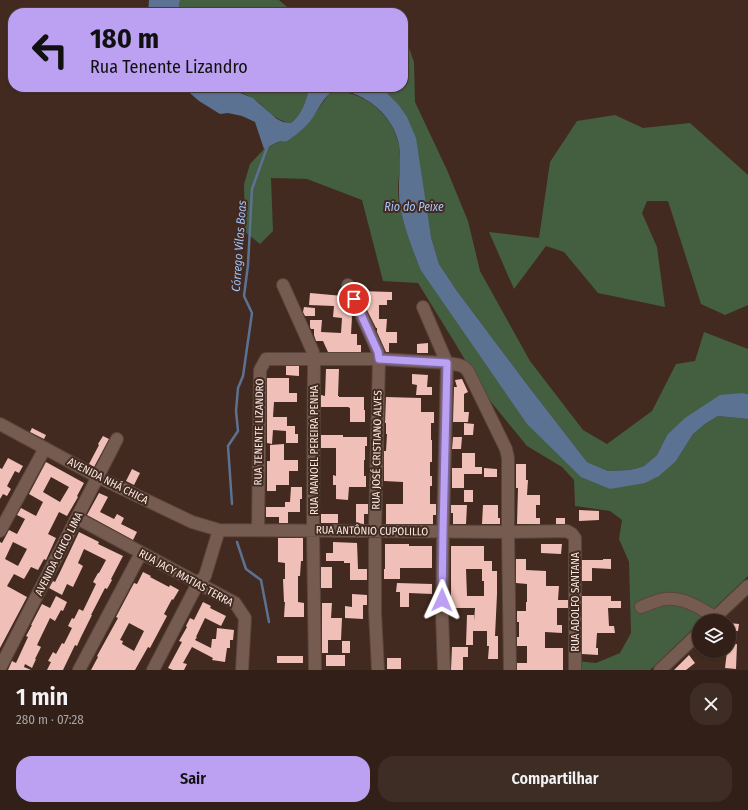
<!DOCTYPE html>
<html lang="pt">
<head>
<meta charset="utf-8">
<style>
  :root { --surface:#322018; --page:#3d2d25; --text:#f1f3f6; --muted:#a8a3a2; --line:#4d3e37; --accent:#bca0f2 }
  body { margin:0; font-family:"Fira Sans Condensed",sans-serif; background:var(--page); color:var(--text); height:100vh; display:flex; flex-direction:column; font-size:15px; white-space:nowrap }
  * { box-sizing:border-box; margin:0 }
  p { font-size:13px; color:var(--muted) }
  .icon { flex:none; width:22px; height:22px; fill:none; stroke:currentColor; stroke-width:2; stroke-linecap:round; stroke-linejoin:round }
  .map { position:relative; height:670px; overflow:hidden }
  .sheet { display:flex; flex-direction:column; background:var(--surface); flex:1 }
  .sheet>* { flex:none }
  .hud { position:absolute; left:8px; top:8px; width:400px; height:84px; border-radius:16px; box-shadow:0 1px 3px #0004,0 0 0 1px var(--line); background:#bca0f2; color:#111; overflow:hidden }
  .buttons { position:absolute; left:692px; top:614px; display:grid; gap:8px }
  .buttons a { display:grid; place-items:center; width:44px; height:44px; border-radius:50%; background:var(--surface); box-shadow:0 1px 3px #0004,0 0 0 1px var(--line); font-size:20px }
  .pin { position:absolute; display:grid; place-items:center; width:34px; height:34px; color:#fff; margin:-17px; border:2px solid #fff; border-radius:50%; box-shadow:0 1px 4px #0007 }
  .me { position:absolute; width:44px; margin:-22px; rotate:1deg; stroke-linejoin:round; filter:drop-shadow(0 0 3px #0008) }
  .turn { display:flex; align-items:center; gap:14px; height:84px; padding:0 16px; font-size:18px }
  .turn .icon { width:52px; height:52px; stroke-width:2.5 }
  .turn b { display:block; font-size:28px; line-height:34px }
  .round { display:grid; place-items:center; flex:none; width:42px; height:42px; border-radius:16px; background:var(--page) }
  .head { display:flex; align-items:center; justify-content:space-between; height:68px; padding:0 16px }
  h1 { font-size:24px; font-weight:600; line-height:30px }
  .cta { display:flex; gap:8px; margin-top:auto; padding:8px 16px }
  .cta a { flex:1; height:46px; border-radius:16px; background:var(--accent); color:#111; font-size:16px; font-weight:600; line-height:46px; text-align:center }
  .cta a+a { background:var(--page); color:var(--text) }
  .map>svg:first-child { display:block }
</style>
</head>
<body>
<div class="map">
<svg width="748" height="670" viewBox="0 0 748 670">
  <rect width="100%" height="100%" fill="#422a20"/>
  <path fill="#445e40" d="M180 0H279L294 13H178Z
    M403 31 414 62 415 102 447 170 468 221 480 271 530 361 583 430 607 444 652 411 676 364 695 361 704 332 748 349V394L743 393 667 435 657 455 644 466 638 468 630 470 608 471 587 462 529 387 457 291 439 264 431 237 398 104 381 87H403Z
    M225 87H310C305 102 303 113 291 123 274 121 267 108 254 99 247 94 233 90 225 87Z
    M335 91C369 92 400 122 400 156 401 167 398 178 398 189 398 196 399 204 401 211 405 230 413 250 420 269L610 489 676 461 693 434 705 424 718 416 748 419V576L701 621H699V623L650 670H576V661L596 663 620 653 631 633 629 562 619 539 622 520 610 511 575 506 574 480 562 467 527 446 487 397 455 343 418 283 383 281 362 200 307 179 271 178 273 231 260 244 245 232 244 184 250 164 264 149 279 142 286 141 306 126 329 94Z
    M615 115 643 128 690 123 748 175V305L725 315 701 304 668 201H647L642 213 657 247 665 307 598 293 564 252 546 246 514 289 489 232 539 238 550 162 577 121Z"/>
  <path fill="#5c7292" d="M149 0H180L178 13H148Z
    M183 87H225L253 98 277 119 283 122 291 123C303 113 305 102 310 87H381L398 104 407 117 416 138 431 237 439 264 457 291 529 387 587 462 608 471 630 470 638 468 644 466 657 455 667 435 685 418 720 395 743 393 748 394V419L718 416 705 424 693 434 676 461 659 476 645 483 610 489 581 477 527 424 420 269C413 250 405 231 401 211 397 192 400 176 400 157 401 132 384 109 363 98 356 94 343 88 334 91 323 95 315 118 306 126 302 130 292 138 287 141 284 142 281 141 278 142 273 144 269 147 264 149L255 122 242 116 228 113 220 114 199 101Z"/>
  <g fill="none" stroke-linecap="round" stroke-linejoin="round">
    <path stroke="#5c7292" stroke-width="2.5" d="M232 504 228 446 238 431 236 411 238 388 243 376 252 313 244 296 248 265 252 189 268 145
      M237 542 246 569 261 580 269 622"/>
  </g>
  <path fill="#f0bfb8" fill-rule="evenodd" d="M359 291 392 292V300H387V305H379V319H387L386 332H397V343H389V352H386L377 332V328H376L367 310 368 300 363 299Z
    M310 293 343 296 352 317 351 334H357V345H361V352H328L323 341H316L314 335V329H311L310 327V320H322L321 332 341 333 342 318 333 317 334 306 309 305Z
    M304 307 315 308V316H305L303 312Z
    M428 343V353H417V344Z
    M286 366H299V376L286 375Z
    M326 369H339L338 396H339V397H364V410H365V422H350V408L348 407H321V395L325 396Z
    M412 374 428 375 427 387H432V395H416L417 385 412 384Z
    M267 378H289V393H297V402H274L273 417H287V426H295V434H298V443H286V431L273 430 272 444 267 443Z
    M462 379 468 392 464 394V412H469L468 422H453L454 387H457L455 380Z
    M386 397 421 398V412H434V423H431V440H432V462H430V476H432V486H430V504H436V515H433V524H386V504H403V482L384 481V451H386L387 434H386V423H385Z
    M464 423 474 424 473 435H464Z
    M32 428 46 435 44 439 30 432Z
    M321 435H343V437H367V446H365V460H364V476H366V487H349L348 500 336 499V485H333V475L336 476V448H321Z
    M103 436 109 439 94 467 89 464 99 445 98 444Z
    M453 437H462L461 449H452Z
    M284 444V460H298V471H289V485H276V491H267V461H270V445Z
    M462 453H475V467H482V474H464V488H452V468H462Z
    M8 458 23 466 19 473 15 471 7 486 11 489 7 496 3 494 0 499V468L2 469Z
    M46 462 84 483 77 496 78 497 67 516 59 512 48 534 56 538 46 560 44 559 38 570 31 567 24 579 14 574 7 586 27 597 0 648V542L2 543 9 530 17 534 25 519 17 515 21 508 36 516 43 502 29 494ZM51 477 69 487 60 502 43 492ZM13 542 27 549 18 566 5 559Z
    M516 464H526V480H528L527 495H540V505H536V518H540V524H517L518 488H516Z
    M484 468 497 469V477H484Z
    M132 469 140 473 134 485 126 481Z
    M291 487H302V499H300V512H288V523H279V517H266V507H285V502H290Z
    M464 490H473V502H464Z
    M99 493 108 497 100 512 114 519 117 514 124 518 121 524 137 532 133 540 87 515Z
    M356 504H368V514H364V524L356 523Z
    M451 505H467L466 524H453V513H451Z
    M483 505H498V518H500V524H482Z
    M579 510 599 511V520L579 521Z
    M321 514H338V523H321Z
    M556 518H565V524H556Z
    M79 532 99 542 98 544 123 556 111 579 112 580 107 589 105 588 91 615H92L81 637 77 646 75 645 63 670H47L51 662 48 661 53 652 56 654 62 643 64 644 72 628 68 626 72 618 74 619 79 609 83 611 96 584 93 582 98 573H99L106 560 84 549 78 563 83 566 73 587 67 584 62 595 49 588 53 581 55 582 61 570Z
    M278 538H303V561H301L300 576H298V602L304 603V617H284L285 602H284L283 579H285V563L278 562Z
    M333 542 357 543 358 569H367V580H350V563H344V561H326V553H333Z
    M385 544H409V546H432V568H400V579H384V569H385Z
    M541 544H562L561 554 541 553Z
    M451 546H484V561H492V571H497V594L495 636H498V659H488L489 646H487V631H473V645H466L467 615H474V621L475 608H450V597H451ZM466 569H482V581H484V596H467Z
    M516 559H526V570L546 571V586H559L558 600H568V608H557V625H562V633L545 632V648H563V670H517V663H527V646H517V637H519V622H517V611H526V602H527V584L516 583Z
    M603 559H611V569L592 568V581H582V560H603Z
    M321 567H332V588H321Z
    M143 572 151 576 150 577 169 587 170 585 179 590 173 600 172 599 164 614 167 616 150 648 148 647 135 670H91L98 657 97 656 118 618 116 617 134 583 137 584ZM129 623 144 631 134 651 122 644 123 641 120 640Z
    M397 583 432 584V594L409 593V607H400V592H396Z
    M352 594 367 595V605H363V619L345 618V606L352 607Z
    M56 596 67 602 63 611 61 610 55 621 50 618 37 645 41 647 35 659H36L32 668 25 664 24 667 31 670H8L12 661 16 663 28 637 26 636 32 625H31L42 604 50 608Z
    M582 596H611V601H621V608H608L609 626H614L615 633H597L596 648H598V655L582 654Z
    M203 602 211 606 210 608 226 616 221 626 205 618 196 637H197L195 640 211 648 212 639H216L217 628 234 630 233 640H230V648H227L225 662 212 660 213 658 192 647 183 663 187 664 184 670H173L168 668 182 642 179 641 187 627 186 626 190 618 194 620Z
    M322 603H332L331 618H342L341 640H328V653H322Z
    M729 623 739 624 738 631H729Z
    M342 641H350V653H342Z
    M729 644H737L736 669 725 668 727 651H729Z
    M452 647H468V657H463V670H451Z
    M326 655H345V666H326Z
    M689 655 695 663 686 670H674Z
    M277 656H303V663H277Z
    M387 658H401V669H387Z"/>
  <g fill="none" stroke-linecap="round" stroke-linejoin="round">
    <defs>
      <path id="minor" d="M283 285 313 352 314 359 313 530 315 670
        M348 285 378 352 379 359 375 531V612L378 670
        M423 307 447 363 443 532 442 614 444 670
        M0 424 98 477 192 522 219 530 508 532 567 531 572 534 575 538V670
        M77 518 235 603 245 618 242 670
        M258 530 260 370 266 359H379L447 363 459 365 464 367 468 371 506 449 508 458V532L510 670
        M0 531 45 448
        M641 607C649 604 657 600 665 599 684 597 700 608 715 617
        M711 621 748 586
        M0 668 117 439
        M79 670 141 553
        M153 670 198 583 205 576 219 530
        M660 670 699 633"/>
    </defs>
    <use href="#minor" stroke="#5a453d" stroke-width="14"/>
    <use href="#minor" stroke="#765b50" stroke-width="12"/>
  </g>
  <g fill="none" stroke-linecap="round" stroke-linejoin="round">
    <defs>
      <path id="route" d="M354 299 378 352 379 359 447 363 443 532 442 600"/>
    </defs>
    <use href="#route" stroke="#7a689d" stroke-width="10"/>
    <use href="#route" stroke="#bca0f2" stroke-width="7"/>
  </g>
  <g text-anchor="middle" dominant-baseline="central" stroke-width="4" stroke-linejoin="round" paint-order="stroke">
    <g font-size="11" fill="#f8e8e1" stroke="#422a20">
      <text transform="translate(259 432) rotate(-89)">RUA TENENTE LIZANDRO</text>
      <text transform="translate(314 450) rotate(-90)">RUA MANOEL PEREIRA PENHA</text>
      <text transform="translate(377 450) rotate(-89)">RUA JOSÉ CRISTIANO ALVES</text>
      <text transform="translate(108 481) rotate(27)">AVENIDA NHÁ CHICA</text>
      <text transform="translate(372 531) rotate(1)">RUA ANTÔNIO CUPOLILLO</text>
      <text transform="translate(59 554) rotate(-63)">AVENIDA CHICO LIMA</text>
      <text transform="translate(186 578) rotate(29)">RUA JACY MATIAS TERRA</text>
      <text transform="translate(575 602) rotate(-90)">RUA ADOLFO SANTANA</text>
    </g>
    <g font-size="12" font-style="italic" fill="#a2c5fc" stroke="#422a20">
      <text x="414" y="207">Rio do Peixe</text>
      <text transform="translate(239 246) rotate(-86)">Córrego Vilas Boas</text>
    </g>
  </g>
</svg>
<div class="buttons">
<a><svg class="icon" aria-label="layers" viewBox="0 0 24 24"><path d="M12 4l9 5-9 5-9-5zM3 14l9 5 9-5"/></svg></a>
</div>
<div class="pin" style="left:354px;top:299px;background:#d93025"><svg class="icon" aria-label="arrive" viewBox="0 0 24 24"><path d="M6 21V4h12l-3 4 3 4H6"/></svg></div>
<svg class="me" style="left:442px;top:600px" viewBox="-20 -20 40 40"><path d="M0-17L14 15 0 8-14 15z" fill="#bca0f2" stroke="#fff" stroke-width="4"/></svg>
<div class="hud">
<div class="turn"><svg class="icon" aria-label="left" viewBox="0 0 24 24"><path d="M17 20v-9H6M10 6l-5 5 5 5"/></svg><div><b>180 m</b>Rua Tenente Lizandro</div></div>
</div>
</div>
<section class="sheet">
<div class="head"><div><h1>1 min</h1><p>280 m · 07:28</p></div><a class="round"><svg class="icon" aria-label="close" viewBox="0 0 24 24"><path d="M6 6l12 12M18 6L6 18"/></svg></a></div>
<div class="cta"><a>Sair</a><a>Compartilhar</a></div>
</section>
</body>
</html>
